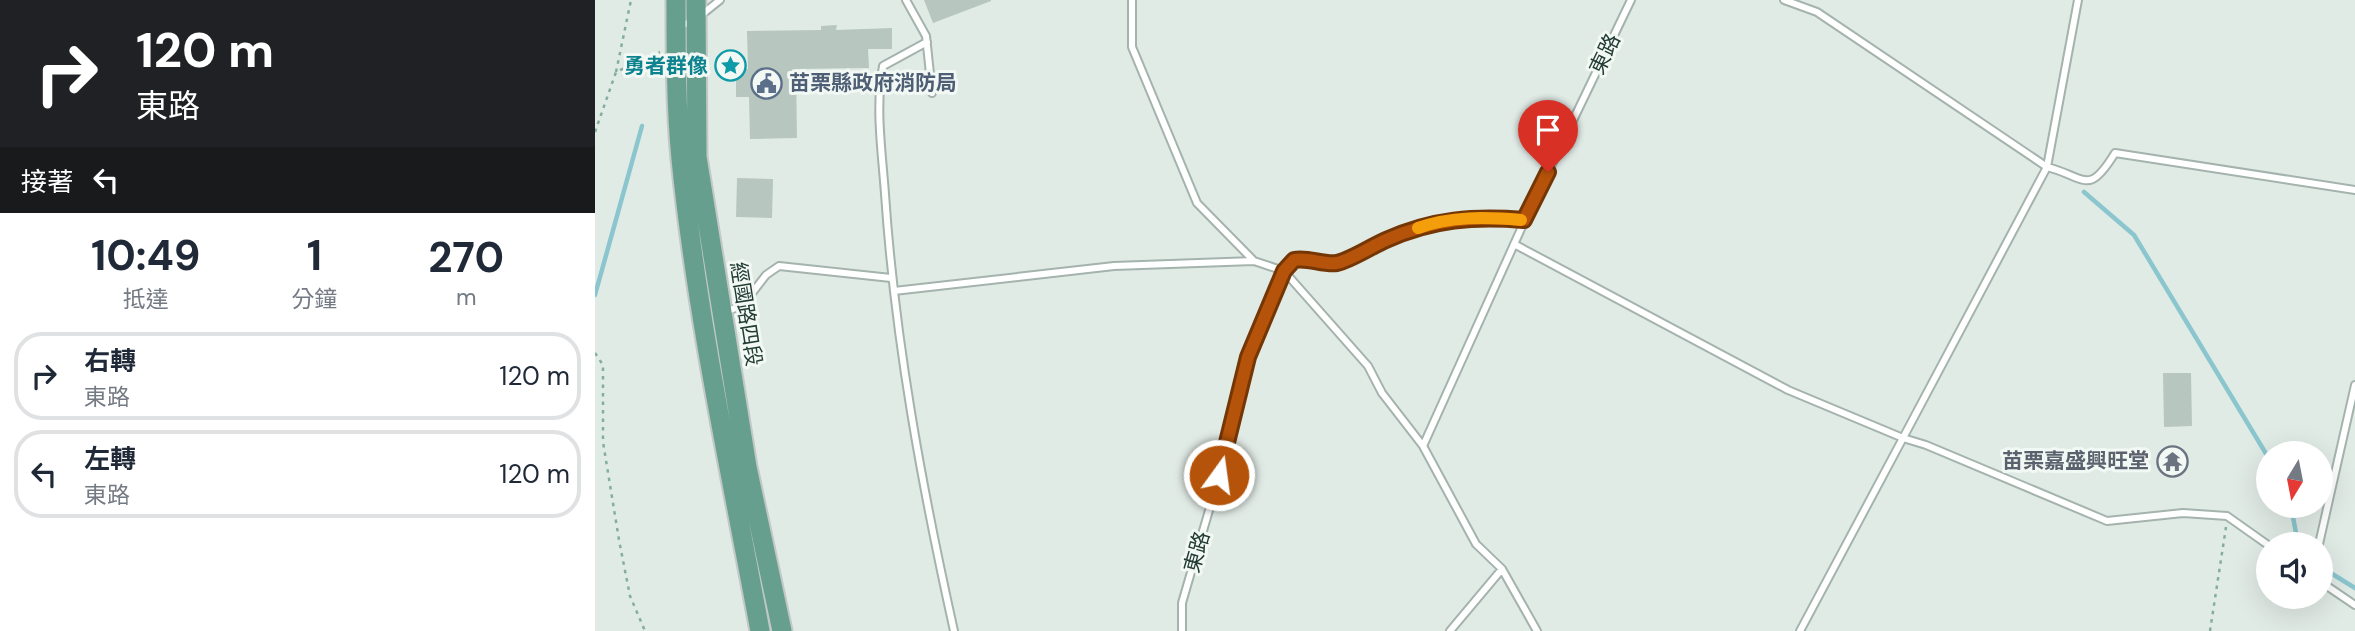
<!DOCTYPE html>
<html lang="zh-TW">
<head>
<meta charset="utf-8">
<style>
  :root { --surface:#fff; --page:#f6f6f7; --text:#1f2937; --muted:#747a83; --line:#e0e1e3 }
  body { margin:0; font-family:"DM Sans","Noto Sans TC",sans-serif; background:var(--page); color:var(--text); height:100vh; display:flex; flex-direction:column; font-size:26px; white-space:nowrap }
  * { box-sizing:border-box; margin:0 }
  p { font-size:23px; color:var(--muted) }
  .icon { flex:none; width:38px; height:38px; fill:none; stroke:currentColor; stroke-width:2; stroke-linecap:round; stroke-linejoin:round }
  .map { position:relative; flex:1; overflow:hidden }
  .panel { display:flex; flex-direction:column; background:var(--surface); width:595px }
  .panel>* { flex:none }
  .banner { background:#202124; color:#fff; overflow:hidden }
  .needle { width:46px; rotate:190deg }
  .controls { position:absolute; left:1661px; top:441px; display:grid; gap:14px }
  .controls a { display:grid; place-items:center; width:77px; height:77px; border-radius:50%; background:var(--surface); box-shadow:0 7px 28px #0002; font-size:35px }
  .pin { position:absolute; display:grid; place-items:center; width:60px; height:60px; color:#fff; margin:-72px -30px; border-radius:50% 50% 50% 0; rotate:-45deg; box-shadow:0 0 7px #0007 }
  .pin .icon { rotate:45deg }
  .me { position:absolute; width:77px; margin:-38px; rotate:14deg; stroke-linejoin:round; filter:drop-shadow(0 0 5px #0008) }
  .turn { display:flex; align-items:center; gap:24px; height:147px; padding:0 21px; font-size:32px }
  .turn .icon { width:91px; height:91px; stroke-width:2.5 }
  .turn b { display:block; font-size:49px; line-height:60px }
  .then { display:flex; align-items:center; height:66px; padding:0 21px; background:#0003; gap:14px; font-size:26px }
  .eta { display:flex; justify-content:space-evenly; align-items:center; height:119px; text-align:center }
  .eta b { font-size:42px; font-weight:700; line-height:49px }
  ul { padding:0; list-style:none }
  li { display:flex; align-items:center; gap:21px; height:88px; margin:0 14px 10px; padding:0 7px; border:4px solid var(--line); border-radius:28px }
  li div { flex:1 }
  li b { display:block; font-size:26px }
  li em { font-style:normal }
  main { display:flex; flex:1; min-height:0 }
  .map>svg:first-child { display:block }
</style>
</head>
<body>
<main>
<section class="panel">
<div class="banner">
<div class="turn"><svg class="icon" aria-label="right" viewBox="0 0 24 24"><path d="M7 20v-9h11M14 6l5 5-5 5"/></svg><div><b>120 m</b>東路</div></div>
<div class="then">接著<svg class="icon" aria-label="left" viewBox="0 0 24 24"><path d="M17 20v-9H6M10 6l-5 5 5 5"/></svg></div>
</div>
<div class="eta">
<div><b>10:49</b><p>抵達</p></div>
<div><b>1</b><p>分鐘</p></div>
<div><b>270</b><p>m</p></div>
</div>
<ul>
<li><svg class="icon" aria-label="right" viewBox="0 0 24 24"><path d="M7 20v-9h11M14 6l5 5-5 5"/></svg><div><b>右轉</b><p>東路</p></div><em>120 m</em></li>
<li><svg class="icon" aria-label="left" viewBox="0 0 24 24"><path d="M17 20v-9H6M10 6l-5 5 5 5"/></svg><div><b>左轉</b><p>東路</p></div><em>120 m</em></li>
</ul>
</section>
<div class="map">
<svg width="1760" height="631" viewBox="0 0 1760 631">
  <rect width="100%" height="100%" fill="#e1ebe6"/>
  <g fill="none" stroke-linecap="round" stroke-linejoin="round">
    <path stroke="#8bc6cf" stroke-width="4.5" d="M1489 192 1539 235 1673 457
      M0 295 47 126
      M1696 506 1703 544
      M1726 567 1760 588"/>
  </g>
  <path fill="#b7c6bf" d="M329 0H396V1L338 23Z
    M242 25 241 30 297 28V49H273L274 68 201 69 202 138 155 139 154 97H141V69H153L152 31 226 30V26Z
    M142 178 178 179 177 218 141 217Z
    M1568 373H1596L1597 426 1569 427Z"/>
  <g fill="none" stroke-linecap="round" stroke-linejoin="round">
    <defs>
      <path id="lane" d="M311 0 331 36 337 93
        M537 0V47L602 203 659 261 689 271 773 366 787 393 828 446
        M1189 0 1222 12 1452 167C1491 177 1493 197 1520 153L1760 190
        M83 27 100 20 125 0
        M332 42 288 66C280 107 287 152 290 194 300 341 327 487 359 631
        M919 244 1193 390 1308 438 1452 167 1483 0
        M299 291 519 266 659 261
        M129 312 147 306 171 275 184 266 296 278
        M1724 544 1760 385
        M1726 582 1760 605
        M587 631V603L624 476 653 357 689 271 699 260C714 257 730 265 742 263 756 260 777 246 791 240 840 218 877 216 930 220
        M855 631 907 569
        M942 631 907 569 881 544 828 446 930 220 1036 0
        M1205 631 1308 438 1331 445 1512 521 1588 513 1632 516 1673 545"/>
      <path id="primary" d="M81 0C81 53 81 107 86 159 102 318 136 474 165 631
        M101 0 102 157 152 467 187 631"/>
    </defs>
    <use href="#lane" stroke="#a4b3ad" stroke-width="10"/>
    <use href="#primary" stroke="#c1c8c6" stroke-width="23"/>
    <path stroke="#83ae9f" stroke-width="2.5" stroke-dasharray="3.5 5" stroke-linecap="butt" d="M21 72 36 0
      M0 132 21 72 65 52
      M0 353 8 365V442L24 540 35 596 50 631
      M1615 631 1631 527"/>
    <use href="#lane" stroke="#fff" stroke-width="6"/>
    <use href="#primary" stroke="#679f8f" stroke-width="19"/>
  </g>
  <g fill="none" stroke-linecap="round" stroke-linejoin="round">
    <defs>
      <path id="route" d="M624 475 653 357 689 271 699 260C713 257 728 265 742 263 756 260 777 246 791 240 838 219 879 216 929 220L953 172"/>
    </defs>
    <use href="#route" stroke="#753606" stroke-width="18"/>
    <use href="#route" stroke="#b45309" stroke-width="12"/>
    <path stroke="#f59e0b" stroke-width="12" d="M823 228C856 216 891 217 926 220"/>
  </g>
  <defs>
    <symbol id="sight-ring" viewBox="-11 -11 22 22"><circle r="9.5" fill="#f2f8f4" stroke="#0f9aa8" stroke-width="1.5"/><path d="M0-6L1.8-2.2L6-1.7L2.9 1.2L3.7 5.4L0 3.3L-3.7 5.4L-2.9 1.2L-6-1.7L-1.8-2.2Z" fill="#0f9aa8"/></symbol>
    <symbol id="civic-ring" viewBox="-11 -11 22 22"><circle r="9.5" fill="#f2f8f4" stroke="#5c6f8a" stroke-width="1.5"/><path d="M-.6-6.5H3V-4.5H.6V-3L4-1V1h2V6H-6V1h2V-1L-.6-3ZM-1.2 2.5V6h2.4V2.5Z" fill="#5c6f8a"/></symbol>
    <symbol id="temple-ring" viewBox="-11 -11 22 22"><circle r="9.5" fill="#f2f8f4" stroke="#6b7280" stroke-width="1.5"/><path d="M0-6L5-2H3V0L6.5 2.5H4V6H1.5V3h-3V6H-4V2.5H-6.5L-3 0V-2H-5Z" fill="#6b7280"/></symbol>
  </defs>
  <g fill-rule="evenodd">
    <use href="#sight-ring" x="118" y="48" width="35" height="35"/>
    <use href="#civic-ring" x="154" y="66" width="35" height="35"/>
    <use href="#temple-ring" x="1560" y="444" width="35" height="35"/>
  </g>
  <g text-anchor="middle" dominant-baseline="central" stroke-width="6" stroke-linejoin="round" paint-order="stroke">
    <g font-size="21" fill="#223b34" stroke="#f2f8f4">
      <text transform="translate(1010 54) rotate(-64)">東路</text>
      <text transform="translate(151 314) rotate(81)">經國路四段</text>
      <text transform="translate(602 552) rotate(-74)">東路</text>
    </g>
    <g font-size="21" font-weight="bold" fill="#0d838f" stroke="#f2f8f4" text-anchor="end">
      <text x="113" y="66">勇者群像</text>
    </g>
    <g font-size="21" font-weight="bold" fill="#4e5e75" stroke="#f2f8f4" text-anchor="start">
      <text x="194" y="83">苗栗縣政府消防局</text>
    </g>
    <g font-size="21" font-weight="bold" fill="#5b616d" stroke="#f2f8f4" text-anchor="end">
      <text x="1554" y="461">苗栗嘉盛興旺堂</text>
    </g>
  </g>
</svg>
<div class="controls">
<a><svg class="needle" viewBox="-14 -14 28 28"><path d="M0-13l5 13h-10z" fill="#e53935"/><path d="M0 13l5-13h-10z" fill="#747a83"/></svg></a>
<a><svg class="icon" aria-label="sound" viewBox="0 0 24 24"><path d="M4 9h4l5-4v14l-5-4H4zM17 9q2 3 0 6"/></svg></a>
</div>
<div class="pin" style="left:953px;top:172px;background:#d93025"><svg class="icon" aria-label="arrive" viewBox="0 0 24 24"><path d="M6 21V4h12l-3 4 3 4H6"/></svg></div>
<svg class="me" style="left:624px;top:475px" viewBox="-20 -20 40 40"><circle r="17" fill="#b45309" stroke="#fff" stroke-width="3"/><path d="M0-11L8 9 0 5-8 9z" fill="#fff"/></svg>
</div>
</main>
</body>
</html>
